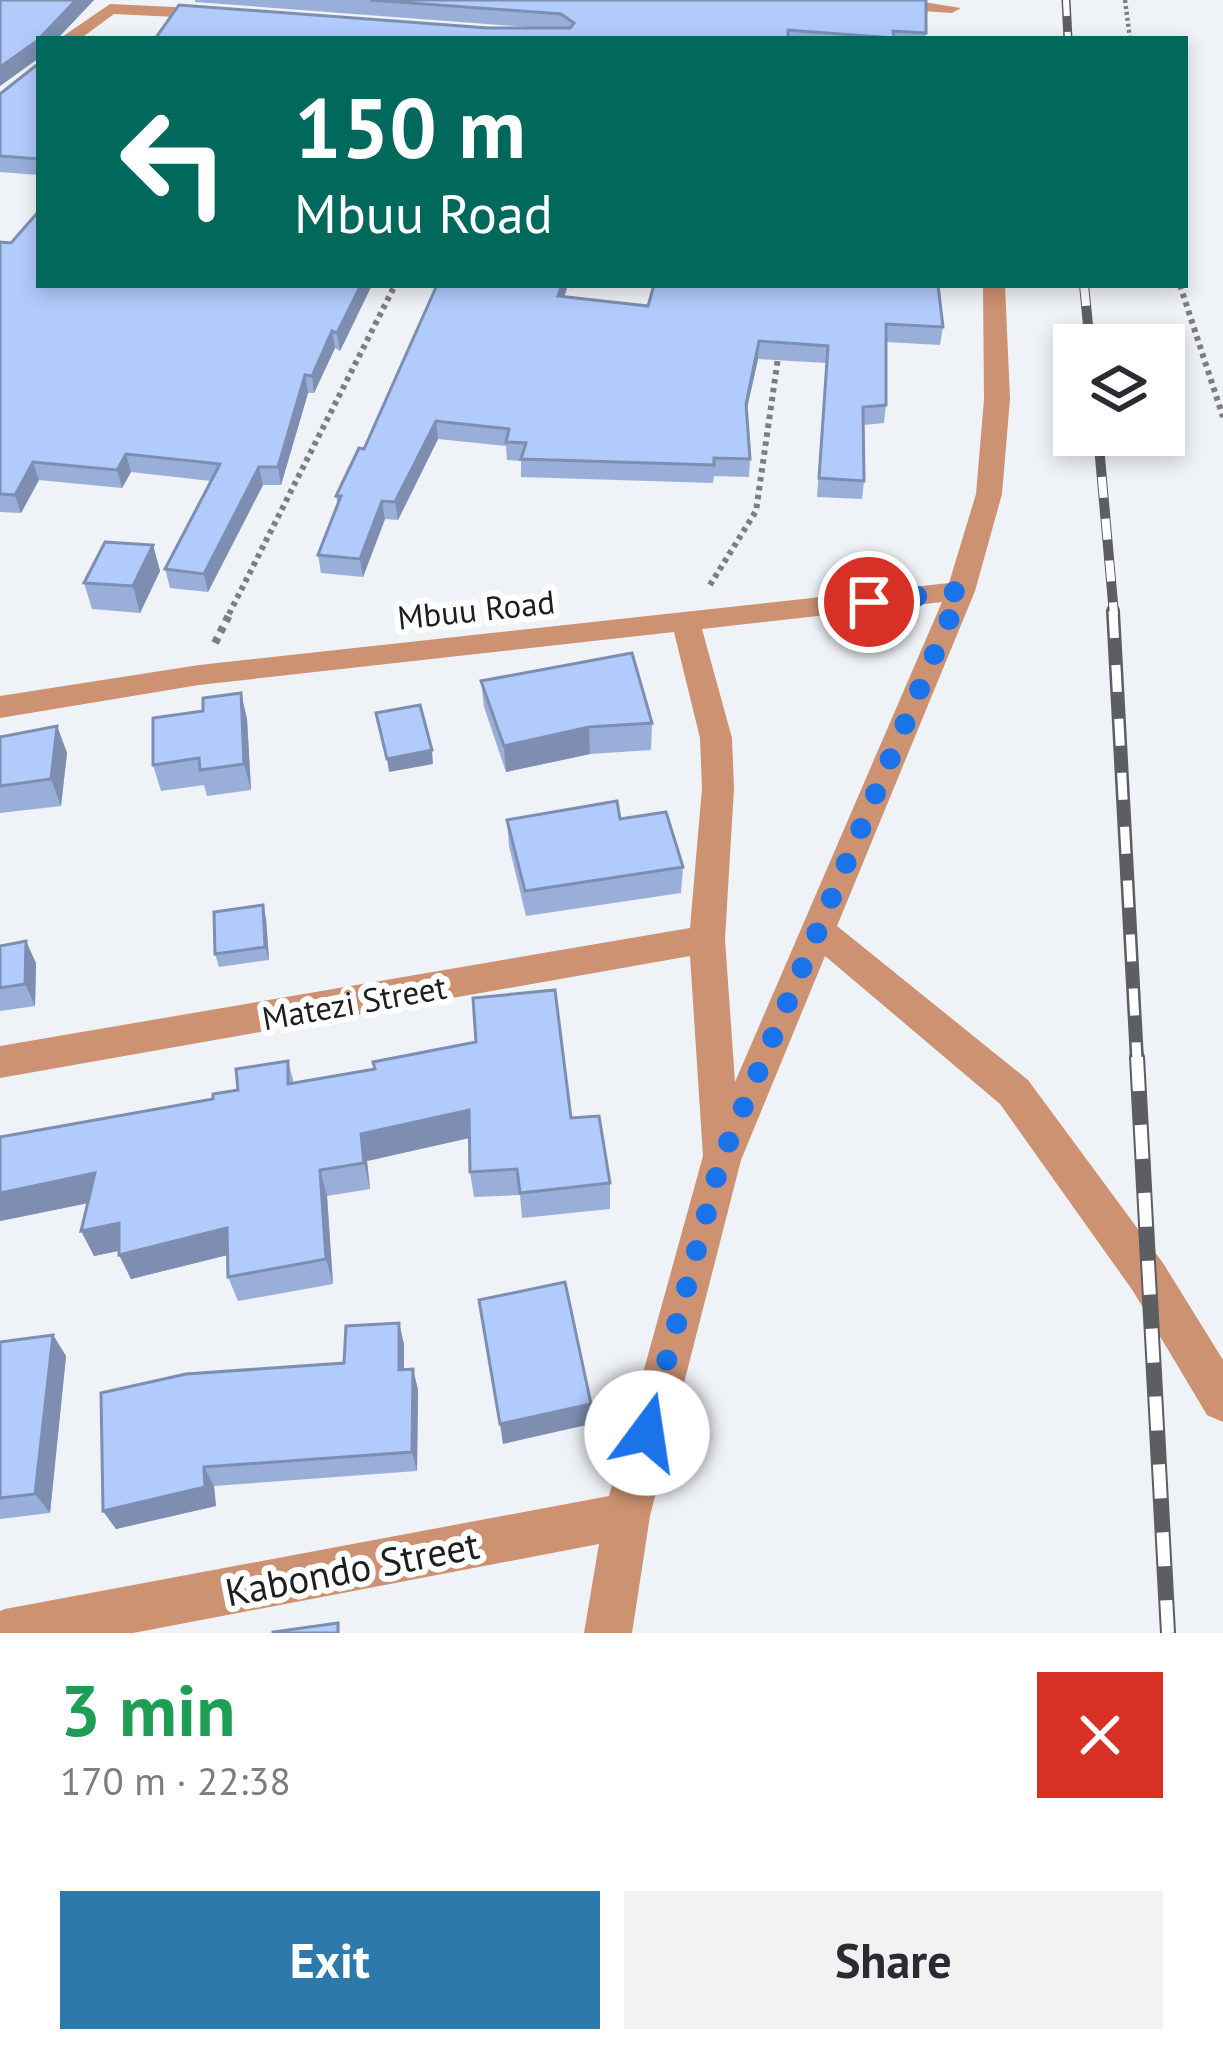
<!DOCTYPE html>
<html lang="en">
<head>
<meta charset="utf-8">
<style>
  :root { --surface:#fff; --page:#f2f2f3; --text:#2b2b33; --muted:#7c7c81; --accent:#2d79ac }
  body { margin:0; font-family:"PT Sans",sans-serif; background:var(--page); color:var(--text); height:100vh; display:flex; flex-direction:column; font-size:45px; white-space:nowrap }
  * { box-sizing:border-box; margin:0 }
  p { font-size:39px; color:var(--muted) }
  .icon { flex:none; width:66px; height:66px; fill:none; stroke:currentColor; stroke-width:2; stroke-linecap:round; stroke-linejoin:round }
  .map { position:relative; height:1633px; overflow:hidden }
  .panel { display:flex; flex-direction:column; background:var(--surface); flex:1 }
  .panel>* { flex:none }
  .banner { position:absolute; left:36px; top:36px; width:1152px; height:252px; border-radius:0px; box-shadow:0 6px 18px #0003; background:#00695c; color:#fff; overflow:hidden }
  .fabs { position:absolute; left:1053px; top:324px; display:grid; gap:24px }
  .fabs a { display:grid; place-items:center; width:132px; height:132px; border-radius:0px; background:var(--surface); box-shadow:0 6px 18px #0003; font-size:60px }
  .pin { position:absolute; display:grid; place-items:center; width:102px; height:102px; color:#fff; margin:-51px; border:6px solid #fff; border-radius:50%; box-shadow:0 3px 12px #0007 }
  .me { position:absolute; width:132px; margin:-66px; rotate:14deg; stroke-linejoin:round; filter:drop-shadow(0 0 9px #0008) }
  .turn { display:flex; align-items:center; gap:42px; height:252px; padding:0 60px; font-size:54px }
  .turn .icon { width:156px; height:156px; stroke-width:2.5 }
  .turn b { display:block; font-size:84px; line-height:102px }
  .round { display:grid; place-items:center; flex:none; width:126px; height:126px; border-radius:0px; background:var(--page) }
  .headline { display:flex; align-items:center; justify-content:space-between; height:204px; padding:0 60px }
  h1 { font-size:72px; font-weight:600; line-height:90px; color:#1e9e55 }
  .button { display:flex; gap:24px; margin-top:auto; padding:24px 60px }
  .button a { flex:1; height:138px; border-radius:0px; background:var(--accent); color:#fff; font-size:48px; font-weight:600; line-height:138px; text-align:center }
  .button a+a { background:var(--page); color:var(--text) }
  .map>svg:first-child { display:block }
</style>
</head>
<body>
<div class="map">
<svg width="1223" height="1633" viewBox="0 0 1223 1633">
  <rect width="100%" height="100%" fill="#eff2f7"/>
  <g fill="none" stroke-linecap="round" stroke-linejoin="round">
    <path stroke="#7c7e81" stroke-width="4.5" stroke-dasharray="3 3" stroke-linecap="butt" d="M1125 0 1130 39"/>
    <path stroke="#7c7e81" stroke-width="6" stroke-dasharray="4.5 4.5" stroke-linecap="butt" d="M1180 285 1223 417
      M710 585 756 511 779 351
      M229 614 395 285"/>
    <path stroke="#7c7e81" stroke-width="8" stroke-dasharray="6 6" stroke-linecap="butt" d="M215 643 231 611"/>
    <path fill="#cc9272" fill-rule="evenodd" d="M822 0H911L961 8 952 13 831 5Z
      M110 4 218 9 227 14 218 19 114 14 80 39H59Z
      M983 285H1005L1010 399 1002 494 975 591 837 926 1028 1080 1163 1263 1223 1360V1422L1207 1415 1133 1291 1000 1104 825 956 741 1160 650 1516 632 1633H584L599 1544 133 1633H0V1611L5 1609 609 1496 703 1156 690 956 0 1078V1046L690 928 702 788 700 738 674 632 199 685 0 718V696L199 665 949 583 976 494 984 399ZM942 602 735 1082 725 939 734 788 732 738 702 629Z"/>
    <defs>
      <path id="rail-far3" d="M1066 0 1068 39"/>
      <path id="rail-far2" d="M1084 285 1090 345
        M1098 435 1114 614"/>
      <path id="rail-far1" d="M1113 611 1137 1060"/>
      <path id="rail" d="M1137 1057 1168 1633"/>
    </defs>
    <use href="#rail-far3" stroke="#5c5e61" stroke-width="9"/>
    <use href="#rail-far2" stroke="#5c5e61" stroke-width="10"/>
    <use href="#rail-far1" stroke="#5c5e61" stroke-width="14"/>
    <use href="#rail" stroke="#5c5e61" stroke-width="16"/>
    <use href="#rail-far3" stroke="#fff" stroke-width="6" stroke-dasharray="16" stroke-linecap="butt"/>
    <use href="#rail-far2" stroke="#fff" stroke-width="8" stroke-dasharray="21" stroke-linecap="butt"/>
    <use href="#rail-far1" stroke="#fff" stroke-width="9" stroke-dasharray="27" stroke-linecap="butt"/>
    <use href="#rail" stroke="#fff" stroke-width="12" stroke-dasharray="34" stroke-linecap="butt"/>
  </g>
  <path fill="#99afda" d="M0 0H94L57 39H39V175L0 172V94L38 64V58L0 86Z
    M195 0H920L926 33 925 39H155L488 28H541L195 2Z
    M0 242 11 243 39 285H372L340 351 335 348 314 393H308L281 485H263L208 592 170 588 165 569 211 481 131 472 122 488 39 480 21 513 0 512Z
    M437 285H568L564 297 648 306 943 327 940 345 886 342V405L884 423 864 425V481L862 499 817 497 826 363 758 359 746 412 750 459 749 477 714 476 713 483 521 477V461L507 460 506 446 438 439 398 520 385 519 363 577 321 573 318 555 338 506 336 496 364 449Z
    M153 545 160 571 140 613 92 609 84 583Z
    M481 681 652 723 651 750 590 754 506 772 484 707Z
    M241 693 247 719 251 790 207 796 204 785 161 791 153 765 203 711Z
    M57 726 67 753 61 806 0 813V737Z
    M620 819 683 867 681 893 526 916 509 846 507 820Z
    M266 918 269 960 219 967 215 954Z
    M0 946 36 963 35 1006 0 1011Z
    M288 1061 294 1083 571 1118 610 1183V1209L522 1218 520 1195 474 1197 470 1172V1138L367 1161 370 1189 327 1196 333 1284 238 1301 228 1277 227 1255 131 1279 119 1251 94 1256 88 1203 0 1221V1137L213 1099 238 1090Z
    M53 1335 66 1356 50 1513 0 1519V1342Z
    M404 1344V1370L413 1369 418 1390 417 1471 214 1486 216 1506 116 1529 103 1511Z"/>
  <path fill="#7d8eb1" d="M76 0H94L57 39H39V58L0 86V67Z
    M361 285H372L340 351 337 333Z
    M562 285H568L559 313 558 296Z
    M332 331 335 348 314 393 312 376Z
    M759 341 758 359 744 422 746 404Z
    M305 375 308 393 281 485 278 467Z
    M436 421 438 439 398 520 395 502Z
    M126 454 131 472 122 488 117 470Z
    M33 462 39 480 21 513 15 495Z
    M259 467 263 485 208 592 204 574Z
    M382 501 385 519 363 577 360 559Z
    M153 545 160 571 140 613 133 586Z
    M241 693 247 719 251 790 244 764Z
    M57 726 67 753 61 806 51 779Z
    M589 727 590 754 506 772 504 746Z
    M432 750 433 764 389 772 387 759Z
    M263 905 266 918 269 960 265 947Z
    M26 941 36 963 35 1006 25 984Z
    M469 1110 473 1137 367 1161 370 1189 364 1163 361 1134Z
    M320 1170 327 1196 333 1284 326 1259Z
    M95 1173 108 1199 0 1221V1193Z
    M119 1223 131 1248 94 1256 81 1231Z
    M227 1228 236 1253 131 1279 119 1255Z
    M399 1323 404 1344V1391L399 1370Z
    M53 1335 66 1356 50 1513 35 1494Z
    M413 1369 418 1390 417 1471 412 1452Z
    M591 1404V1424L503 1444 500 1424Z
    M204 1467 214 1486 216 1506 116 1529 103 1511Z"/>
  <path fill="#b2cbfd" stroke="#7d8eb1" stroke-width="3" d="M0 0H76L37 41 0 67Z
    M370 0H926V33L893 31 894 38 788 30V39H155L179 5 488 28H570L574 23 561 14Z
    M39 43V159L0 156V94L38 64Z
    M39 211V285H361L337 333 332 331 312 376 305 375 278 467H259L204 574 165 569 220 464 126 454 117 470 33 462 15 495 0 494V242L11 243Z
    M437 285H562L558 296 648 306 654 285H938L943 327 886 324V405L863 407 864 481 819 478 828 346 759 341 746 404 750 459 714 458V465L521 459 526 443 506 442 509 429 436 421 395 502 382 501 360 559 318 555 341 496H336L359 448 364 449Z
    M105 542 153 545 133 586 84 583Z
    M632 653 652 723 589 727 504 746 481 681Z
    M241 693 244 764 200 770 199 758 153 765V718L203 711V698Z
    M420 705 432 750 387 759 376 713Z
    M57 726 51 779 0 786V737Z
    M617 801 620 819 666 812 683 867 525 891 507 820Z
    M263 905 265 947 215 954 214 912Z
    M26 941 25 984 0 988V946Z
    M555 990 571 1118 599 1116 610 1183 520 1193 517 1169 470 1172 469 1110 361 1134 364 1163 320 1170 326 1259 228 1277 227 1228 119 1255V1223L81 1231 95 1173 0 1193V1137L213 1099V1094L238 1090 236 1069 288 1061V1084L375 1069 373 1062 476 1042 473 998Z
    M565 1282 591 1404 500 1424 479 1300Z
    M399 1323V1370L413 1369 412 1452 204 1467 205 1487 103 1511 101 1393 186 1374 344 1363 346 1326Z
    M53 1335 35 1494 0 1498V1342Z
    M338 1623V1633H273V1632Z"/>
  <g fill="none" stroke-linecap="round" stroke-linejoin="round">
    <path stroke="#1a73e8" stroke-width="21" stroke-dasharray="0 37.8" d="M647 1433 721 1160 961 591 869 602"/>
  </g>
  <g text-anchor="middle" dominant-baseline="central" stroke-width="12" stroke-linejoin="round" paint-order="stroke">
    <g font-size="33" fill="#1d1e20" stroke="#fff">
      <text transform="translate(476 609) rotate(-6)">Mbuu Road</text>
      <text transform="translate(354 1002) rotate(-10)">Matezi Street</text>
    </g>
    <g font-size="39" fill="#1d1e20" stroke="#fff">
      <text transform="translate(352 1568) rotate(-11)">Kabondo Street</text>
    </g>
  </g>
</svg>
<div class="fabs">
<a><svg class="icon" aria-label="layers" viewBox="0 0 24 24"><path d="M12 4l9 5-9 5-9-5zM3 14l9 5 9-5"/></svg></a>
</div>
<div class="pin" style="left:869px;top:602px;background:#d93025"><svg class="icon" aria-label="arrive" viewBox="0 0 24 24"><path d="M6 21V4h12l-3 4 3 4H6"/></svg></div>
<svg class="me" style="left:647px;top:1433px" viewBox="-20 -20 40 40"><circle r="19" fill="#fff"/><path d="M0-13L10 11 0 6-10 11z" fill="#1a73e8"/></svg>
<div class="banner">
<div class="turn"><svg class="icon" aria-label="left" viewBox="0 0 24 24"><path d="M17 20v-9H6M10 6l-5 5 5 5"/></svg><div><b>150 m</b>Mbuu Road</div></div>
</div>
</div>
<section class="panel">
<div class="headline"><div><h1>3 min</h1><p>170 m · 22:38</p></div><a class="round" style="background:#d93025;color:#fff"><svg class="icon" aria-label="close" viewBox="0 0 24 24"><path d="M6 6l12 12M18 6L6 18"/></svg></a></div>
<div class="button"><a>Exit</a><a>Share</a></div>
</section>
</body>
</html>
